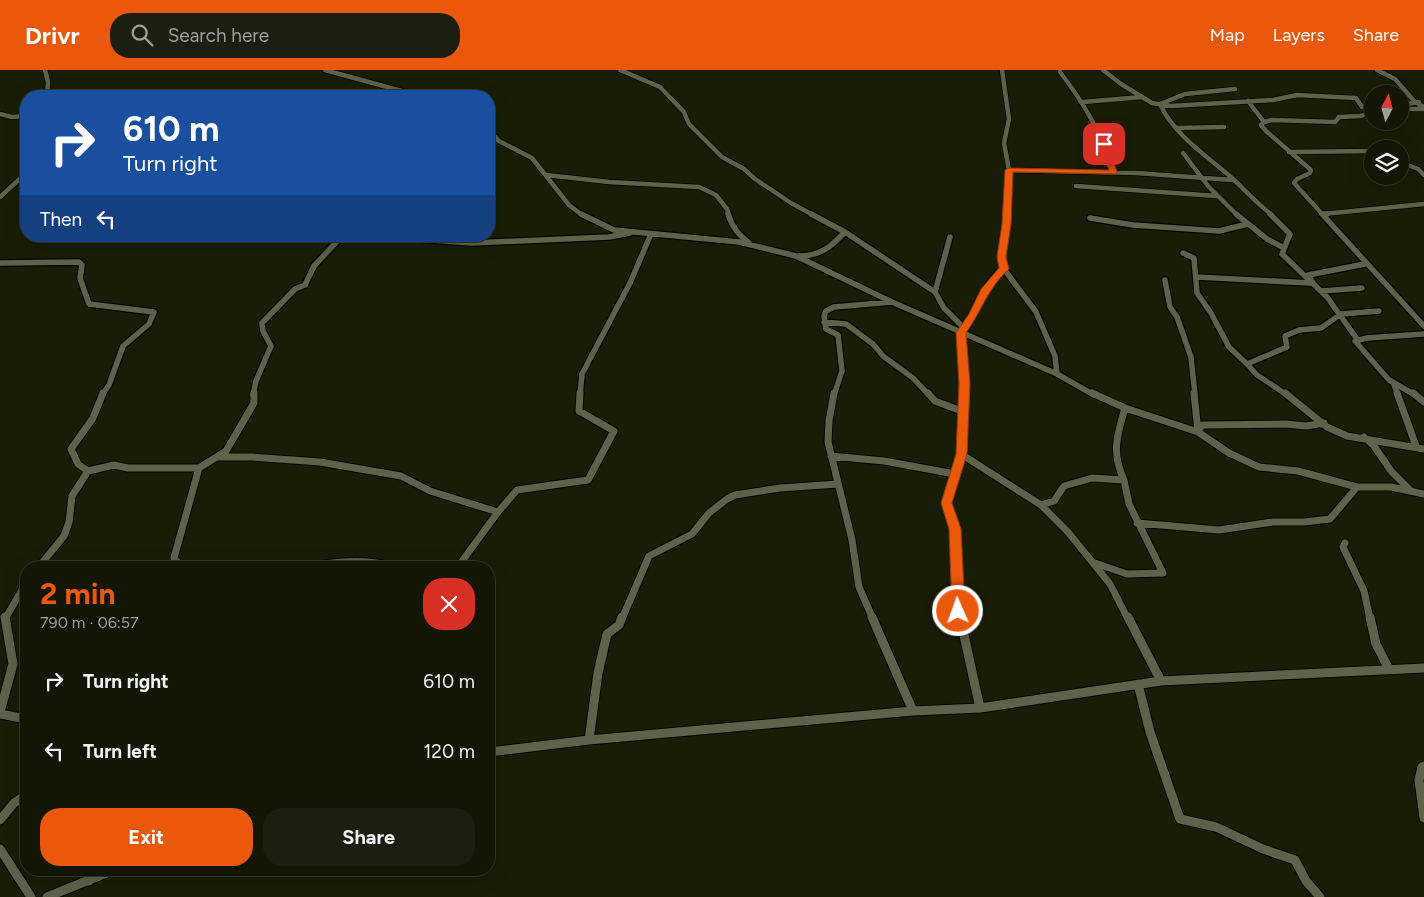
<!DOCTYPE html>
<html lang="en">
<head>
<meta charset="utf-8">
<style>
  :root { --surface:#131605; --page:#1c1f0f; --text:#f1f3f6; --muted:#9d9f9a; --line:#323527; --accent:#ea580c }
  body { margin:0; font-family:Figtree,sans-serif; background:var(--page); color:var(--text); height:100vh; display:flex; flex-direction:column; font-size:19px; white-space:nowrap }
  * { box-sizing:border-box; margin:0 }
  p { font-size:16px; color:var(--muted) }
  .icon { flex:none; width:28px; height:28px; fill:none; stroke:currentColor; stroke-width:2; stroke-linecap:round; stroke-linejoin:round }
  .map { position:relative; flex:1; overflow:hidden }
  .drawer { position:absolute; left:20px; top:491px; width:475px; height:315px; display:flex; flex-direction:column; background:var(--surface); border-radius:20px; box-shadow:0 5px 20px #0002,0 0 0 1px var(--line) }
  .drawer>* { flex:none }
  .hud { position:absolute; left:20px; top:20px; width:475px; height:152px; border-radius:20px; box-shadow:0 5px 20px #0002,0 0 0 1px var(--line); background:#1a4fa0; color:#fff; overflow:hidden }
  .needle { width:32px; rotate:6deg }
  .buttons { position:absolute; left:1364px; top:15px; display:grid; gap:10px }
  .buttons a { display:grid; place-items:center; width:45px; height:45px; border-radius:50%; background:var(--surface); box-shadow:0 5px 20px #0002,0 0 0 1px var(--line); font-size:25px }
  .pin { position:absolute; display:grid; place-items:center; width:42px; height:42px; color:#fff; margin:-21px; border-radius:10px; box-shadow:0 2px 8px #0006 }
  .me { position:absolute; width:55px; margin:-28px; rotate:358deg; stroke-linejoin:round; filter:drop-shadow(0 0 4px #0008) }
  .turn { display:flex; align-items:center; gap:18px; height:105px; padding:0 20px; font-size:22px }
  .turn .icon { width:65px; height:65px; stroke-width:2.5 }
  .turn b { display:block; font-size:35px; line-height:42px }
  .then { display:flex; align-items:center; height:48px; padding:0 20px; background:#0003; gap:10px; font-size:19px }
  .round { display:grid; place-items:center; flex:none; width:52px; height:52px; border-radius:20px; background:var(--page) }
  .summary { display:flex; align-items:center; justify-content:space-between; height:85px; padding:0 20px }
  h1 { font-size:30px; font-weight:700; line-height:38px; color:var(--accent) }
  .primary-button { display:flex; gap:10px; margin-top:auto; padding:10px 20px }
  .primary-button a { flex:1; height:58px; border-radius:20px; background:var(--accent); color:#fff; font-size:20px; font-weight:700; line-height:58px; text-align:center }
  .primary-button a+a { background:var(--page); color:var(--text) }
  ul { padding:0; list-style:none }
  li { display:flex; align-items:center; gap:15px; height:70px; padding:0 20px }
  li div { flex:1 }
  li b { display:block; font-size:19px }
  li em { font-style:normal }
  header { display:flex; align-items:center; gap:30px; box-sizing:border-box; height:70px; padding:0 25px; background:var(--accent); color:#fff }
  header strong { font-size:24px }
  nav { display:flex; gap:28px; margin-inline-start:auto; font-size:18px }
  .search { width:350px; height:45px; background:var(--page); display:flex; align-items:center; gap:12px; box-sizing:border-box; padding:0 18px; border-radius:20px; color:var(--muted); font-size:19px }
  .map>svg:first-child { display:block }
</style>
</head>
<body>
<header>
<strong>Drivr</strong>
<div class="search"><svg class="icon" aria-label="search" viewBox="0 0 24 24"><circle cx="10" cy="10" r="6"/><path d="M15 15l6 6"/></svg>Search here</div>
<nav><a>Map</a><a>Layers</a><a>Share</a></nav>
</header>
<div class="map">
<svg width="1424" height="827" viewBox="0 0 1424 827">
  <rect width="100%" height="100%" fill="#191d07"/>
  <g fill="none" stroke-linecap="round" stroke-linejoin="round">
    <defs>
      <path id="street-far3" d="M45 0 48 12 47 26
        M325 0 420 26
        M620 0 660 17 684 42 689 54 722 87 744 99 755 109 791 133 813 145
        M1002 0 1009 49 1004 73 1009 100 1007 145
        M1103 0 1121 14 1152 33 1171 36 1273 30 1297 25 1356 28 1362 37 1372 36
        M1377 0 1395 9 1415 32 1424 37
        M1060 2C1086 36 1100 61 1113 102
        M1248 31 1264 52 1261 55 1266 61 1311 100 1310 103 1297 109 1294 113 1323 145
        M1083 32 1142 27
        M1160 34C1174 65 1207 86 1232 108 1246 121 1256 133 1272 145
        M1160 34 1185 24 1235 19
        M1400 35 1419 32
        M1400 39H1424
        M0 44 12 47 26 46
        M1264 52 1272 50 1335 52 1339 47 1360 46 1372 43
        M1177 58 1224 57
        M489 60 499 71 532 88 569 135 582 145
        M1289 82 1372 81
        M1183 83 1208 116 1237 145
        M1400 92 1418 99 1424 105
        M1009 100 1136 103 1233 110
        M546 105 609 112 699 117 716 125 727 139 729 145
        M1076 116 1217 126
        M0 127 26 103
        M1323 144 1424 134"/>
      <path id="street-far2" d="M581 144 614 160 739 172 796 186 892 232 1057 304 1094 325
        M728 144C732 157 738 164 749 173
        M811 144 845 162 935 222 944 238 965 259 961 263 964 325
        M1007 144 1001 187 1004 199 1036 242 1055 286 1057 304
        M1236 144 1267 169 1284 178
        M1270 144 1290 164 1282 184 1327 227 1357 269
        M1322 144 1424 256
        M1323 144H1327
        M1090 148 1133 155 1219 161 1248 154
        M379 166 471 173 609 167 630 163
        M1183 183 1194 188 1197 223 1211 243 1229 277 1247 294
        M799 186C820 186 831 177 845 162
        M0 193 79 192 82 195 80 208 89 234 154 242 149 254 123 276 109 315 102 325
        M1197 207 1310 213
        M1165 210 1170 237 1177 247 1191 287 1195 325
        M1313 213 1308 205 1365 194
        M1321 221 1362 218
        M935 222 950 167
        M824 252 846 254 873 274 883 286 913 308 929 325
        M965 259C976 239 984 212 1004 199
        M1393 312 1398 325
        M253 325 256 311 271 276 263 261 262 253 295 219 305 215 314 196 342 166
        M580 325 582 304 630 213 651 164
        M834 325 842 301 838 265 826 259 824 246 826 241 834 237 892 232
        M1287 325 1257 305 1247 294 1287 277 1285 266 1299 260 1321 258 1341 244 1379 241
        M1415 325 1389 310 1355 271 1367 268 1424 264"/>
      <path id="street-far1" d="M834 323 829 351 828 372 852 470 859 517 873 549
        M928 323 935 331 964 342
        M1092 323 1125 338 1198 362 1229 383 1259 397 1298 401 1357 417H1391L1424 424
        M1194 323 1198 362 1202 355 1286 354 1306 356 1324 353
        M1285 323 1327 357 1347 366 1424 379
        M1397 323 1416 376
        M1413 323 1424 332
        M1364 367 1374 376 1391 401 1411 421
        M961 384 1041 435 1068 462 1110 514 1128 549
        M831 386 884 391 955 404
        M218 387H251L320 392 401 406 430 421 498 442
        M88 401 114 395 128 398H199
        M1041 435 1054 431 1064 416 1092 408 1124 410C1111 382 1117 366 1125 338
        M1137 453 1219 460 1273 452H1304L1330 449 1357 417
        M1345 473 1343 477 1364 521 1370 549
        M1095 493 1127 504 1163 503 1129 434 1124 410
        M38 498 64 466 69 452 72 426 88 401 78 394 71 379 93 348 103 323
        M182 498 174 488 199 398 226 381 254 333V323
        M303 498C332 491 370 488 398 498
        M457 498 498 442 517 420 588 410 614 361 579 341 580 323
        M5 549 26 513
        M622 549 649 486 692 464 709 443 727 429 735 425 780 418 838 414
        M961 549 955 459 947 433 961 384 964 323"/>
      <path id="street" d="M872 547 913 641
        M960 547 980 638
        M1128 547 1161 611
        M1370 547 1376 574 1389 599
        M1138 614 1150 662 1180 749 1216 757 1263 779 1295 790 1306 811 1320 827
        M0 642 13 594 5 547
        M0 644 26 649
        M589 670 598 603 607 564 619 555 622 547
        M489 682 589 670 913 641 980 638 1161 611 1424 598
        M1424 696 1422 697 1419 710 1424 748
        M0 750 14 733 26 725
        M0 779 31 827
        M89 811 91 800
        M47 827 114 800"/>
    </defs>
    <use href="#street-far3" stroke="#050700" stroke-width="6"/>
    <use href="#street-far2" stroke="#050700" stroke-width="8"/>
    <use href="#street-far1" stroke="#050700" stroke-width="9"/>
    <use href="#street" stroke="#050700" stroke-width="11"/>
    <use href="#street-far3" stroke="#5d6249" stroke-width="4.5"/>
    <use href="#street-far2" stroke="#5d6249" stroke-width="5.5"/>
    <use href="#street-far1" stroke="#5d6249" stroke-width="7"/>
    <use href="#street" stroke="#5d6249" stroke-width="9"/>
  </g>
  <path fill="#ea580c" stroke="#983908" d="M1104 72 1108 74 1117 102 1116 104 1013 102 1011 154 1006 187 1009 199C989 216 981 242 966 263L970 314 967 384 952 433 961 459 965 541 963 545 958 547 954 545 952 541 949 459 941 433 956 384 959 314 956 263 969 244 981 219 999 198 997 187 1002 154 1005 100 1009 98 1109 100 1100 74Z"/>
</svg>
<div class="buttons">
<a><svg class="needle" viewBox="-14 -14 28 28"><path d="M0-13l5 13h-10z" fill="#e53935"/><path d="M0 13l5-13h-10z" fill="#9d9f9a"/></svg></a>
<a><svg class="icon" aria-label="layers" viewBox="0 0 24 24"><path d="M12 4l9 5-9 5-9-5zM3 14l9 5 9-5"/></svg></a>
</div>
<div class="pin" style="left:1104px;top:74px;background:#d93025"><svg class="icon" aria-label="arrive" viewBox="0 0 24 24"><path d="M6 21V4h12l-3 4 3 4H6"/></svg></div>
<svg class="me" style="left:958px;top:541px" viewBox="-20 -20 40 40"><circle r="17" fill="#ea580c" stroke="#fff" stroke-width="3"/><path d="M0-11L8 9 0 5-8 9z" fill="#fff"/></svg>
<div class="hud">
<div class="turn"><svg class="icon" aria-label="right" viewBox="0 0 24 24"><path d="M7 20v-9h11M14 6l5 5-5 5"/></svg><div><b>610 m</b>Turn right</div></div>
<div class="then">Then<svg class="icon" aria-label="left" viewBox="0 0 24 24"><path d="M17 20v-9H6M10 6l-5 5 5 5"/></svg></div>
</div>
<section class="drawer">
<div class="summary"><div><h1>2 min</h1><p>790 m · 06:57</p></div><a class="round" style="background:#d93025;color:#fff"><svg class="icon" aria-label="close" viewBox="0 0 24 24"><path d="M6 6l12 12M18 6L6 18"/></svg></a></div>
<ul>
<li><svg class="icon" aria-label="right" viewBox="0 0 24 24"><path d="M7 20v-9h11M14 6l5 5-5 5"/></svg><div><b>Turn right</b></div><em>610 m</em></li>
<li><svg class="icon" aria-label="left" viewBox="0 0 24 24"><path d="M17 20v-9H6M10 6l-5 5 5 5"/></svg><div><b>Turn left</b></div><em>120 m</em></li>
</ul>
<div class="primary-button"><a>Exit</a><a>Share</a></div>
</section>
</div>
</body>
</html>
